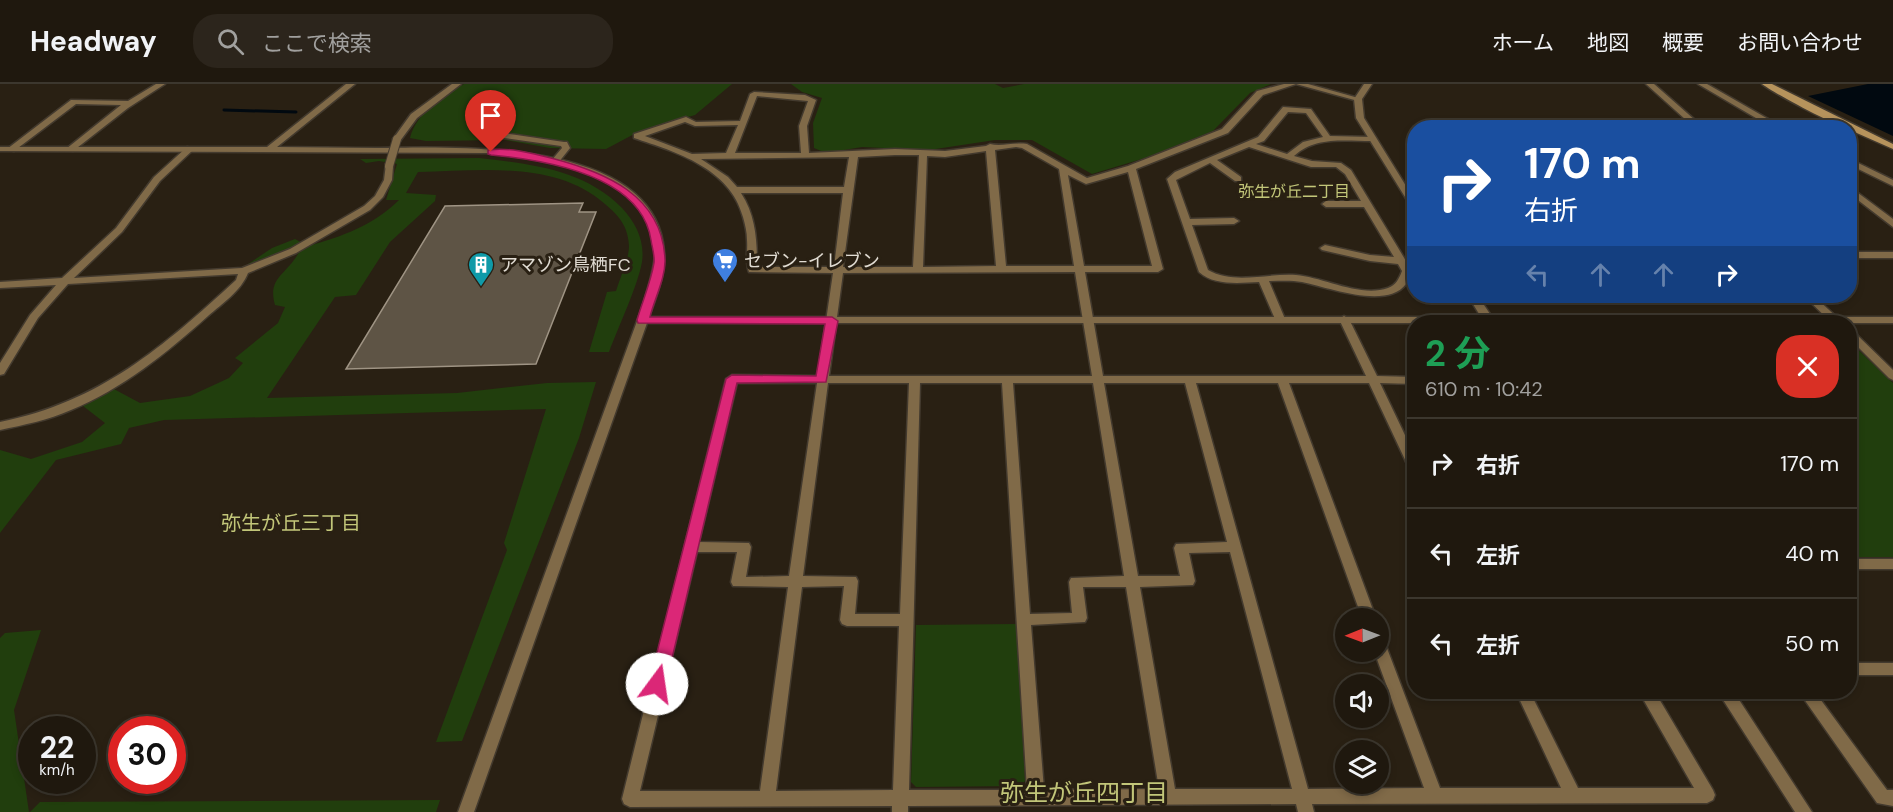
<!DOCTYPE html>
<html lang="ja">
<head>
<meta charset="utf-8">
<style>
  :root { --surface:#1f180e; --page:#2c251c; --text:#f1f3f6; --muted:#a1a09e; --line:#3c372e }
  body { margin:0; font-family:"DM Sans","Noto Sans JP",sans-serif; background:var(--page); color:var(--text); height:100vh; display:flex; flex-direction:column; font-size:22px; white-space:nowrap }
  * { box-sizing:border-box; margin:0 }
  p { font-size:20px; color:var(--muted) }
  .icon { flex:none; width:33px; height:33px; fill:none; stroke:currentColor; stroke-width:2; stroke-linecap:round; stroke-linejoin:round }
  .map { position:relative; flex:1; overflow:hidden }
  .sheet { position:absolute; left:1407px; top:231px; width:450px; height:384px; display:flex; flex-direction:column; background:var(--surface); border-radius:24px; box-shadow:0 3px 9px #0003,0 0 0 2px var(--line) }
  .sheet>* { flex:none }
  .banner { position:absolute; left:1407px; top:36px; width:450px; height:183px; border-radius:24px; box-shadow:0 3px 9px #0003,0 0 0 2px var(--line); background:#1a4fa0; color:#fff; overflow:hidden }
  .needle { width:39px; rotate:269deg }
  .buttons { position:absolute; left:1335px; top:524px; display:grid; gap:12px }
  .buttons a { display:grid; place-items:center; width:54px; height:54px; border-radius:50%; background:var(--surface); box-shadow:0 3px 9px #0003,0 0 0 2px var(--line); font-size:30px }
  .speed { position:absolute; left:18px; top:632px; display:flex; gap:12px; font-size:30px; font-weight:700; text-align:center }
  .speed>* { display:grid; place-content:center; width:78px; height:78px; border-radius:50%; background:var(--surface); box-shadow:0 3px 9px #0003,0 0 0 2px var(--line); line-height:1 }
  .speed small { font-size:15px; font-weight:400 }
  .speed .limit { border:9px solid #d22; background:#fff; color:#111 }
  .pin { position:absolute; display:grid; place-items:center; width:51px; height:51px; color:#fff; margin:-62px -26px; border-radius:50% 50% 50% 0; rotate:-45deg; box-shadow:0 0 6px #0007 }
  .pin .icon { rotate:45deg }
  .me { position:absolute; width:66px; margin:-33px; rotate:14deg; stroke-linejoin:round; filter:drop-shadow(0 0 4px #0008) }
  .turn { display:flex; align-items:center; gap:21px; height:126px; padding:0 18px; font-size:27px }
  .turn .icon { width:78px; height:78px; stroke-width:2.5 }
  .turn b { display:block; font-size:42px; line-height:51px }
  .lanes { display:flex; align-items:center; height:57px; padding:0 18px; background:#0003; justify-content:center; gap:30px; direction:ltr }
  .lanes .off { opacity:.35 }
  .round { display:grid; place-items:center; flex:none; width:63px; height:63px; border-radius:24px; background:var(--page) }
  .overview { display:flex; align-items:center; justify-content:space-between; height:102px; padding:0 18px }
  h1 { font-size:36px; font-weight:700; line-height:45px; color:#1e9e55 }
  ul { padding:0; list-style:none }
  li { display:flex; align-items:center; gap:18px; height:90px; padding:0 18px; border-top:2px solid var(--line) }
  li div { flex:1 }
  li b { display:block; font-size:22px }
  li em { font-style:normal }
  header { display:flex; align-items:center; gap:36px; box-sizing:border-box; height:84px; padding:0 30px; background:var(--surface); border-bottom:2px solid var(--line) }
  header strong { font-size:28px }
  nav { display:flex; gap:33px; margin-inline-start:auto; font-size:21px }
  .search { width:420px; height:54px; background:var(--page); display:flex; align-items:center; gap:15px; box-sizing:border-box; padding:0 21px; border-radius:24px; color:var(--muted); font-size:22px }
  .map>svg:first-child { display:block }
</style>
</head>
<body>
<header>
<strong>Headway</strong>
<div class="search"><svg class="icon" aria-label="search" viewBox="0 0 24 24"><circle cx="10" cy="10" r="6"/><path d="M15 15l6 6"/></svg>ここで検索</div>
<nav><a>ホーム</a><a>地図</a><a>概要</a><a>お問い合わせ</a></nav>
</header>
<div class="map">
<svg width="1893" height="728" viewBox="0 0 1893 728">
  <rect width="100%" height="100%" fill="#292013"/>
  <path fill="#213e0d" d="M464 0H732L695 31 638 48 606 65 550 64 505 56 426 57 410 54C416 29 443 12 464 0Z
    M791 0H995L1003 4 1024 0H1271L1250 9 1213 47 1145 74 1092 90 1032 56H995L929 66 862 63 826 69 814 64 813 39 822 14 802 8Z
    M479 74C530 80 584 85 622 124 636 139 645 157 642 178 638 201 618 244 609 268H589L607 208 616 207C620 194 629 175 629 162 628 142 619 132 605 120 555 76 480 87 418 88L406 109 436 111 435 117 390 158 356 211 335 213 267 314 457 309 547 299 596 298 579 354 462 657 436 658 507 466 504 459 546 325 164 336 129 344 121 360 56 376 0 449V366L31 375 82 358 105 339 83 322 112 304 140 319 190 312 229 294 243 279 235 274 278 239 285 223 275 221C267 193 287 191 299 168 281 165 267 181 248 180L272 164 295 155 308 162C341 153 374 141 399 116H386L397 80 379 77 366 79 360 75Z
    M1850 258 1893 299V473H1850Z
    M1016 540 1025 697 1021 702 916 703 911 698 916 541Z
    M41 546 14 626 29 728H0V554L5 549Z
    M440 716 436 728H30L40 718Z"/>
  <path fill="#010910" d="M1868 0H1893V52L1808 12Z"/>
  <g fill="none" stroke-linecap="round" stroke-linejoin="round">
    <path stroke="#010910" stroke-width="3" d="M224 26 296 28"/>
  </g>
  <path fill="#5e5445" stroke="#9f9484" stroke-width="1.5" d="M583 119 579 128H596L536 280 346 285 445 122Z"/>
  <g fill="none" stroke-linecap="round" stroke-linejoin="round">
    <defs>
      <path id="minor" d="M156 0H165L128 24 73 67 66 65 121 21 76 20 14 67 7 65 71 16 128 17Z
        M452 0H461L417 34 400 57H394L393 55 411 30Z
        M1284 0H1308L1362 15 1358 17 1296 0 1263 11 1228 49 1136 85 1163 185 1158 188H1085L1103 292H1366L1339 235 1344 232 1349 235 1377 292 1414 293V300L1380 299 1414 370V386L1408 382 1369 299H1289L1376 534H1362L1278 299H1196L1308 705 1424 704 1374 567H1378V553L1383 555 1385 559 1440 704H1561L1516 608H1530L1578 704H1694L1639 608H1655L1713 706 1715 711 1713 716 1707 719 1312 720 1314 728H1298L1296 720 908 722V728H892V722L630 723 624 720 622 715 726 295 732 291 818 292 833 189 749 188C745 178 748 166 747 156 747 148 745 140 743 133 730 84 676 68 634 54V50L686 33 696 38 740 37 750 10 754 8 805 11 816 16 807 42 809 69 895 65 945 67 986 62 990 60C1001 63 1015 58 1027 60L1087 94 1128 82 1222 45 1257 7ZM757 12 808 17 799 42 801 69H735ZM685 38 695 42 738 41 726 69 692 70 645 52ZM1016 63 1022 64 1059 85 1074 182H1006L995 66ZM986 67 996 182 923 183 927 72 945 73ZM895 71H919L913 183H843L858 73ZM849 73 844 103H737L728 93 701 75ZM1128 88 1152 182H1084L1068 91 1086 100ZM741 109H843L834 183H757C757 157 756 132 741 109ZM1075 188 1092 292H829L843 189ZM737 299H817L789 492 746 493 751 463 749 459 699 458ZM828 299H909L900 530H855L858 497 856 493 803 492ZM920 299H1002L1027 706H909ZM1013 299H1093L1124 492 1071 494 1069 498 1072 529 1030 530ZM1104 299H1185L1227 458 1176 460 1174 464 1180 492H1138ZM697 468H737L731 498 733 502 788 503 760 707H640ZM1230 468 1292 705H1175L1140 503 1193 501 1195 497 1189 469ZM844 502 840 536 842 540 847 542H899L893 706 776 707 802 503ZM1083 503H1126L1159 705 1044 706 1031 541 1085 538 1087 534Z
        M1646 0H1654L1704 44H1695Z
        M1698 0H1707L1784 44H1773Z
        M1283 23 1311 25 1330 52 1372 53 1376 55 1372 57C1345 57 1315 52 1294 72L1312 77 1341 79 1351 86 1412 187C1410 191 1409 197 1406 200 1387 226 1327 203 1302 198 1291 196 1280 197 1269 197L1285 235 1280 238 1275 235 1259 198C1240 199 1214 202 1199 188L1167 95 1175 88 1258 53ZM1288 28 1306 29 1323 53 1303 58 1287 70 1256 60 1264 57ZM1249 63 1311 83H1336L1345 90 1361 117H1326L1322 120 1326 123H1364L1394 173 1370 171 1325 161 1320 164 1322 166 1370 177 1398 180 1402 187C1399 195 1396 201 1388 204 1360 214 1323 193 1296 191 1268 189 1234 201 1208 186L1192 141 1234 140 1239 137 1234 134 1190 135 1176 96 1210 79 1235 97H1241V93L1217 76Z
        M476 38H482L483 46 564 58H567L570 64 558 79H552L551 77 562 64 561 62 490 52 476 49Z
        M187 63 194 65 160 97 122 148 74 194 242 184 290 165 364 122 375 112 384 96 386 80 393 82 392 96 383 113 370 126 296 169 248 189C241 207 222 220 208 232 167 269 122 305 71 326 48 336 24 341 0 346V338C100 318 163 263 236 196L238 190 68 200 38 234 4 290 0 291V279L30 231 56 201 0 204V198L62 194 116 144 154 93Z
        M1850 75 1893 96V102L1850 81Z
        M1850 103 1893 135V143L1850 110Z
        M1850 168H1893V174H1850Z
        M1804 212H1814L1842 238H1831Z
        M1850 247 1854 248 1893 286V296L1889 294 1850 255Z
        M1850 475H1893V485H1850Z
        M1850 579H1893V591H1850Z
        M1799 608H1815L1887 706H1893V722L1877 719Z"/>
      <path id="tertiary" d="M346 0H355L277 63C310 63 344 64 377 64 456 63 655 54 664 167 666 189 656 213 649 233H1481L1468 212H1478L1492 233H1893V239H647L474 728H458L644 218C648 202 655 185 655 168 651 89 546 75 486 69L0 67V63H267Z
        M1364 0H1372L1362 15 1364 34 1414 115V124L1410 121 1356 34 1354 15Z
        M1718 608H1734L1812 728H1795Z"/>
      <path id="secondary" d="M1762 0H1772L1893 60V65L1850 46V44C1836 43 1774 9 1762 0Z"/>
    </defs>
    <use href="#minor" stroke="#433a2e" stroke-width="3"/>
    <use href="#tertiary" stroke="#433a2e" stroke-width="3"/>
    <use href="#secondary" stroke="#433a2e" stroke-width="3"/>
    <use href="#minor" fill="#806a48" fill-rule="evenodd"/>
    <use href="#tertiary" fill="#806a48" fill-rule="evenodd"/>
    <use href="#secondary" fill="#b6935c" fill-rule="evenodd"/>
    <defs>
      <path id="minor-bridge" d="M389 82 397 55"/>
    </defs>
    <use href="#minor-bridge" stroke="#433a2e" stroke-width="10" stroke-linecap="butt"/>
    <use href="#minor-bridge" stroke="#806a48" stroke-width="8"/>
  </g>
  <path fill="#db2777" stroke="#8e194d" stroke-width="1.5" d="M488 66C508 63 532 69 551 74 605 88 662 111 665 175 666 193 654 216 650 233H832L838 237 826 298 737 299 666 600 663 606 657 608 651 606 649 600 726 295 732 291 816 292 825 240 638 239 637 236C642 218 651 198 654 179 655 172 652 163 651 156 641 91 545 76 491 71L488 70Z"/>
  <defs>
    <symbol id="supermarket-pin" viewBox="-11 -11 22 30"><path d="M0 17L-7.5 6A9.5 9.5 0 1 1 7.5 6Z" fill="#3f7fe0" stroke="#292013"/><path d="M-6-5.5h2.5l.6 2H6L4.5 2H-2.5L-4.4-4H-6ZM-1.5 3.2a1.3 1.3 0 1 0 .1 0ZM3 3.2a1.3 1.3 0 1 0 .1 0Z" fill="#fff"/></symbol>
    <symbol id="building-pin" viewBox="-11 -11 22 30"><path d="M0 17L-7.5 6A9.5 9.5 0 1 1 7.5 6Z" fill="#0f9aa8" stroke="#292013"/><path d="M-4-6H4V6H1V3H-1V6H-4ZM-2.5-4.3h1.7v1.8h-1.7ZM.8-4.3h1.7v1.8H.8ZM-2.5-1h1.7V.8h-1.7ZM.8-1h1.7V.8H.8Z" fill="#fff"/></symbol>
  </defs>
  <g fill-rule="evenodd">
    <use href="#supermarket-pin" x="710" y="162" width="30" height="40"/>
    <use href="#building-pin" x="466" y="166" width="30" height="40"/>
  </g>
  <g text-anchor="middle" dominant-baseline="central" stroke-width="6" stroke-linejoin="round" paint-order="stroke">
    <g font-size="16" fill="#c2c679" stroke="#292013">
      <text x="1294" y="107">弥生が丘二丁目</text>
    </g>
    <g font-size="18" fill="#e1dcd3" stroke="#292013" text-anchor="start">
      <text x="744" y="177">セブン-イレブン</text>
      <text x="500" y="181">アマゾン鳥栖FC</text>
    </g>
    <g font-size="20" fill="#c2c679" stroke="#292013">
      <text x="291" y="439">弥生が丘三丁目</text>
    </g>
    <g font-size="24" fill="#c2c679" stroke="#292013">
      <text x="1084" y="708">弥生が丘四丁目</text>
    </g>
  </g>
</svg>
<div class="buttons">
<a><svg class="needle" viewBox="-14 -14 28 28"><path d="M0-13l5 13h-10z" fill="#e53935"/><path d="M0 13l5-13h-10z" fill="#a1a09e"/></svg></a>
<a><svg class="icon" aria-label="sound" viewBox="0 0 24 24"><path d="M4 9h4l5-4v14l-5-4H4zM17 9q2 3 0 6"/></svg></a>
<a><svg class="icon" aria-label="layers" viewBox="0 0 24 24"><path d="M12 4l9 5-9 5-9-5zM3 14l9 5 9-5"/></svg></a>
</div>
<div class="speed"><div>22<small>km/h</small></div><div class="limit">30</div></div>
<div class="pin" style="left:491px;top:68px;background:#d93025"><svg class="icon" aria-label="arrive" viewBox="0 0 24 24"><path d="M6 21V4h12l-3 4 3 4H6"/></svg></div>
<svg class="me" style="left:657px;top:600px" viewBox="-20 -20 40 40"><circle r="19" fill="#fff"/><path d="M0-13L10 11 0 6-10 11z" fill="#db2777"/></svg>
<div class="banner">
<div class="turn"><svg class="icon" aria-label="right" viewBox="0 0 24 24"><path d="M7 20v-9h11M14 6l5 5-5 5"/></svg><div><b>170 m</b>右折</div></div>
<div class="lanes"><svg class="icon off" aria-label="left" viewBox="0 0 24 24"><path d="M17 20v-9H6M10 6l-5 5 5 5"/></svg><svg class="icon off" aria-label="ahead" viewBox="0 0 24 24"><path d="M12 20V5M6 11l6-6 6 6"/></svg><svg class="icon off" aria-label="ahead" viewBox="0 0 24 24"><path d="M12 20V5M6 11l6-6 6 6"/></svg><svg class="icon" aria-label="right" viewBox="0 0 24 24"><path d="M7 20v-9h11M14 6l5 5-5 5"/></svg></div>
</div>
<section class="sheet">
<div class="overview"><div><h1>2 分</h1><p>610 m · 10:42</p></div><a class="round" style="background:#d93025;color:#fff"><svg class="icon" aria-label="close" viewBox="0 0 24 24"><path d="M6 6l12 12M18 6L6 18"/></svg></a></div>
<ul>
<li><svg class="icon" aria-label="right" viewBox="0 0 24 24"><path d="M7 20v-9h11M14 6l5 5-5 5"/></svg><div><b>右折</b></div><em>170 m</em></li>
<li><svg class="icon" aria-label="left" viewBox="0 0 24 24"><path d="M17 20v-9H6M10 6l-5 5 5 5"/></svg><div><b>左折</b></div><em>40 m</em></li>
<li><svg class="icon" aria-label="left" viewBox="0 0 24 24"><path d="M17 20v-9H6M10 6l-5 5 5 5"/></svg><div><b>左折</b></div><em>50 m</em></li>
</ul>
</section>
</div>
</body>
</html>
